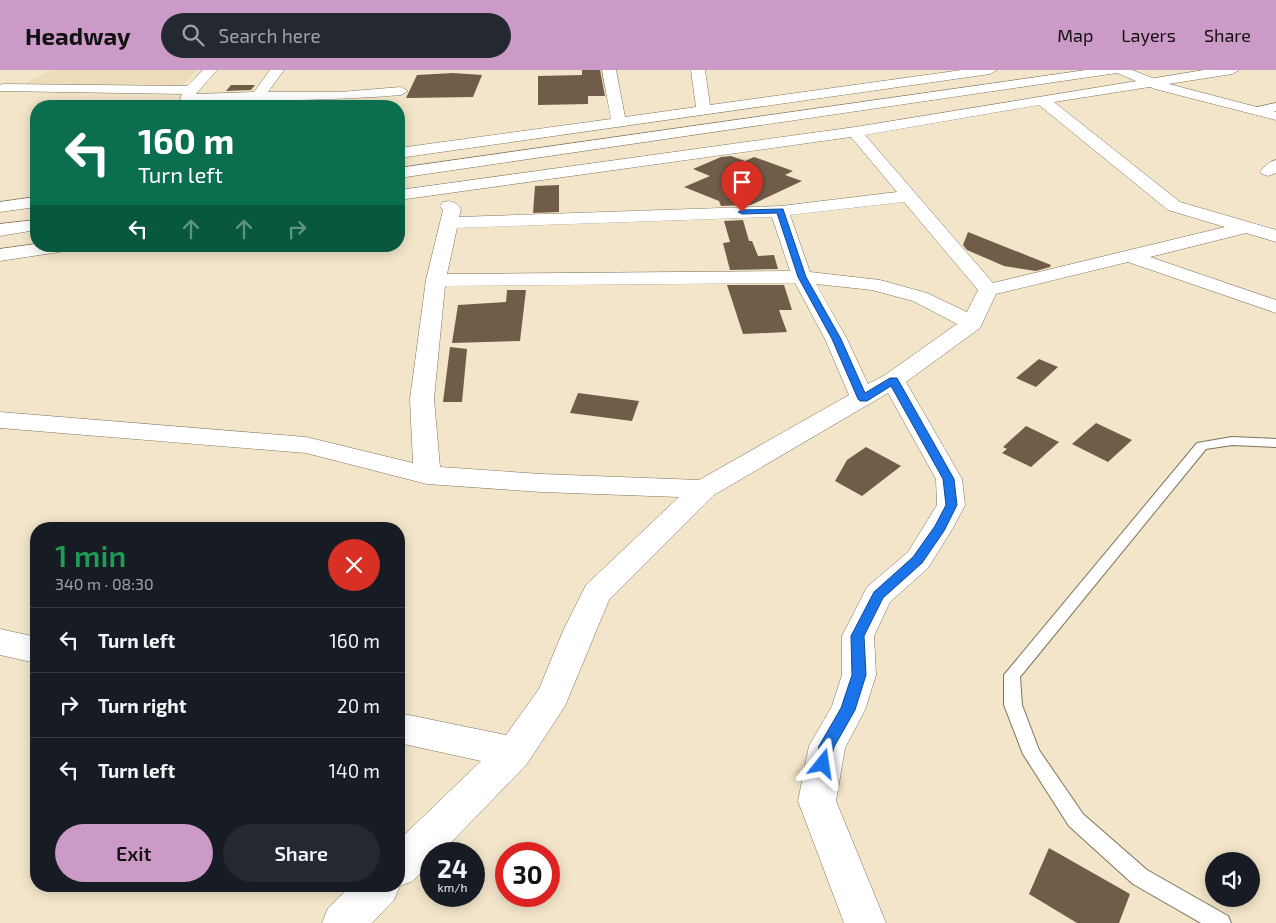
<!DOCTYPE html>
<html lang="en">
<head>
<meta charset="utf-8">
<style>
  :root { --surface:#171b24; --page:#242831; --text:#f1f3f6; --muted:#9ea1a6; --line:#363941; --accent:#cc9ac6 }
  body { margin:0; font-family:"Exo 2",sans-serif; background:var(--page); color:var(--text); height:100vh; display:flex; flex-direction:column; font-size:19px; white-space:nowrap }
  * { box-sizing:border-box; margin:0 }
  p { font-size:16px; color:var(--muted) }
  .icon { flex:none; width:28px; height:28px; fill:none; stroke:currentColor; stroke-width:2; stroke-linecap:round; stroke-linejoin:round }
  .map { position:relative; flex:1; overflow:hidden }
  .drawer { position:absolute; left:30px; top:452px; width:375px; height:370px; display:flex; flex-direction:column; background:var(--surface); border-radius:20px; box-shadow:0 2px 12px #0003 }
  .drawer>* { flex:none }
  .banner { position:absolute; left:30px; top:30px; width:375px; height:152px; border-radius:20px; box-shadow:0 2px 12px #0003; background:#0b6e4f; color:#fff; overflow:hidden }
  .tools { position:absolute; left:1205px; top:782px; display:grid; gap:10px }
  .tools a { display:grid; place-items:center; width:55px; height:55px; border-radius:50%; background:var(--surface); box-shadow:0 2px 12px #0003; font-size:25px }
  .speed { position:absolute; left:420px; top:772px; display:flex; gap:10px; font-size:25px; font-weight:700; text-align:center }
  .speed>* { display:grid; place-content:center; width:65px; height:65px; border-radius:50%; background:var(--surface); box-shadow:0 2px 12px #0003; line-height:1 }
  .speed small { font-size:12px; font-weight:400 }
  .speed .limit { border:8px solid #d22; background:#fff; color:#111 }
  .pin { position:absolute; display:grid; place-items:center; width:42px; height:42px; color:#fff; margin:-51px -21px; border-radius:50% 50% 50% 0; rotate:-45deg; box-shadow:0 0 5px #0007 }
  .pin .icon { rotate:45deg }
  .me { position:absolute; width:55px; margin:-28px; rotate:15deg; stroke-linejoin:round; filter:drop-shadow(0 0 4px #0008) }
  .turn { display:flex; align-items:center; gap:18px; height:105px; padding:0 25px; font-size:22px }
  .turn .icon { width:65px; height:65px; stroke-width:2.5 }
  .turn b { display:block; font-size:35px; line-height:42px }
  .lanes { display:flex; align-items:center; height:48px; padding:0 25px; background:#0003; justify-content:center; gap:25px; direction:ltr }
  .lanes .off { opacity:.35 }
  .round { display:grid; place-items:center; flex:none; width:52px; height:52px; border-radius:26px; background:var(--page) }
  .head { display:flex; align-items:center; justify-content:space-between; height:85px; padding:0 25px }
  h1 { font-size:30px; font-weight:600; line-height:38px; color:#1e9e55 }
  .button { display:flex; gap:10px; margin-top:auto; padding:10px 25px }
  .button a { flex:1; height:58px; border-radius:30px; background:var(--accent); color:#111; font-size:20px; font-weight:600; line-height:58px; text-align:center }
  .button a+a { background:var(--page); color:var(--text) }
  ul { padding:0; list-style:none }
  li { display:flex; align-items:center; gap:15px; height:65px; padding:0 25px; border-top:1px solid var(--line) }
  li div { flex:1 }
  li b { display:block; font-size:19px }
  li em { font-style:normal }
  header { display:flex; align-items:center; gap:30px; box-sizing:border-box; height:70px; padding:0 25px; background:var(--accent); color:#111 }
  header strong { font-size:24px }
  nav { display:flex; gap:28px; margin-inline-start:auto; font-size:18px }
  .search { width:350px; height:45px; background:var(--page); display:flex; align-items:center; gap:12px; box-sizing:border-box; padding:0 18px; border-radius:28px; color:var(--muted); font-size:19px }
  .map>svg:first-child { display:block }
</style>
</head>
<body>
<header>
<strong>Headway</strong>
<div class="search"><svg class="icon" aria-label="search" viewBox="0 0 24 24"><circle cx="10" cy="10" r="6"/><path d="M15 15l6 6"/></svg>Search here</div>
<nav><a>Map</a><a>Layers</a><a>Share</a></nav>
</header>
<div class="map">
<svg width="1276" height="853" viewBox="0 0 1276 853">
  <rect width="100%" height="100%" fill="#f2e5c9"/>
  <path fill="#ecdcb9" d="M52 0H197L181 16 21 15Z"/>
  <path fill="#705c49" d="M582 0H600L605 26H588V34L538 35V6L582 5Z
    M453 3 482 5 473 27 406 28 417 5Z
    M231 15H255L251 20 226 21Z
    M731 86 745 91 754 87 793 101 785 105 802 111 751 135 721 136 719 131 684 117 710 106 693 99 721 87Z
    M559 115V142L533 143 535 116Z
    M743 150 749 171H752L758 186 774 185 778 199 730 200 723 173 730 172 724 151Z
    M968 162 1051 195 1050 197 1036 201 1004 196 967 180 963 175Z
    M727 215H784L792 240H779L787 262 743 264Z
    M507 220H526L520 271 452 273 458 235 506 232Z
    M450 277 467 279 462 332H443Z
    M1039 289 1058 297 1036 317 1016 308Z
    M578 323 639 331 632 351 570 343Z
    M1096 353 1132 370 1108 392 1072 374Z
    M1026 356 1059 372 1031 397 1002 383 1007 379 1003 377Z
    M866 377 901 396 862 426 835 411 847 390Z
    M1049 778 1130 824 1119 853H1077L1029 824Z"/>
  <g fill="none" stroke-linecap="round" stroke-linejoin="round">
    <defs>
      <path id="lane" d="M1232 367 1276 369V377L1232 375 1206 379 1020 607 1022 635 1039 680 1083 744 1147 800 1228 846 1231 853H1201L1133 814 1069 756 1023 684 1004 635V605L1197 373Z"/>
      <path id="street" d="M203 0H217L196 24 254 22 270 0H284L268 22H340L401 17 408 21 401 25C330 31 258 30 187 33L180 29 182 24 0 21V15L3 14 187 16Z
        M602 0H616L625 47 696 37 691 0H705L710 35 962 0H997L990 4 399 88V78L611 49Z
        M1204 0H1239L1232 4 1054 32 1180 132 1276 160V172L1246 163 1150 187 1276 230V243L1128 192 996 224 980 258 906 312 962 409 965 435 953 458 928 498 890 532 874 566 876 605 865 640 845 678 836 731 886 853H844L798 731 809 676 832 636 842 605V566L863 525 867 517 908 482 937 435 936 409 888 323 714 425 609 530 565 636 527 694 440 784H431V792L413 811 400 816 394 830 372 853H322L328 838 351 816H399V770L481 691 399 673V643L506 665 539 619 563 561 586 515 679 427 541 422 427 414 306 383 0 358V342L306 367 413 393 410 329 426 210 443 140 440 136 443 132C451 130 456 132 461 139L459 147 781 136 897 122 851 67 399 130V120L855 57ZM1039 35 1168 140 1225 157 993 213 865 65ZM904 132 978 220 967 242 927 223 880 210 810 202 790 145ZM772 147 790 201 447 204 457 158ZM795 213 825 269 849 325 699 410 541 404 440 397 434 329 445 216ZM816 214 872 220 913 231 957 254 885 305 868 314 847 269Z
        M1276 33V41L1258 45 1253 44 1251 41 1253 38Z
        M1276 90V103L1268 106 1262 104 1260 101 1270 92Z
        M36 127V137L0 142V132Z
        M36 174V176H68L66 180 59 182 0 191V179Z
        M0 559 36 567V593L0 585Z"/>
      <path id="secondary" d="M1086 0H1132L1165 13 1276 42V50L1155 19 1117 3 399 108V98Z
        M36 150V160L0 166V154Z"/>
    </defs>
    <use href="#lane" stroke="#7f735a" stroke-width="2"/>
    <use href="#street" stroke="#7f735a" stroke-width="1"/>
    <use href="#secondary" stroke="#7f735a" stroke-width="1"/>
    <use href="#lane" fill="#fff" fill-rule="evenodd"/>
    <use href="#street" fill="#fff" fill-rule="evenodd"/>
    <use href="#secondary" fill="#fff" fill-rule="evenodd"/>
  </g>
  <path fill="#1a73e8" stroke="#114b97" d="M783 139 806 207 841 269 865 323 890 308H897L954 409 957 435 944 461 922 493 883 528 864 566 866 605 855 640 834 677 828 699 823 701 818 699 816 694 819 676 841 638 852 605 851 566 874 522 913 487 935 456 946 435 943 409 891 316 867 331H860L858 329 832 269 798 207 777 143 742 144 738 142 742 140Z"/>
</svg>
<div class="tools">
<a><svg class="icon" aria-label="sound" viewBox="0 0 24 24"><path d="M4 9h4l5-4v14l-5-4H4zM17 9q2 3 0 6"/></svg></a>
</div>
<div class="speed"><div>24<small>km/h</small></div><div class="limit">30</div></div>
<div class="pin" style="left:742px;top:142px;background:#d93025"><svg class="icon" aria-label="arrive" viewBox="0 0 24 24"><path d="M6 21V4h12l-3 4 3 4H6"/></svg></div>
<svg class="me" style="left:823px;top:694px" viewBox="-20 -20 40 40"><path d="M0-17L14 15 0 8-14 15z" fill="#1a73e8" stroke="#fff" stroke-width="4"/></svg>
<div class="banner">
<div class="turn"><svg class="icon" aria-label="left" viewBox="0 0 24 24"><path d="M17 20v-9H6M10 6l-5 5 5 5"/></svg><div><b>160 m</b>Turn left</div></div>
<div class="lanes"><svg class="icon" aria-label="left" viewBox="0 0 24 24"><path d="M17 20v-9H6M10 6l-5 5 5 5"/></svg><svg class="icon off" aria-label="ahead" viewBox="0 0 24 24"><path d="M12 20V5M6 11l6-6 6 6"/></svg><svg class="icon off" aria-label="ahead" viewBox="0 0 24 24"><path d="M12 20V5M6 11l6-6 6 6"/></svg><svg class="icon off" aria-label="right" viewBox="0 0 24 24"><path d="M7 20v-9h11M14 6l5 5-5 5"/></svg></div>
</div>
<section class="drawer">
<div class="head"><div><h1>1 min</h1><p>340 m · 08:30</p></div><a class="round" style="background:#d93025;color:#fff"><svg class="icon" aria-label="close" viewBox="0 0 24 24"><path d="M6 6l12 12M18 6L6 18"/></svg></a></div>
<ul>
<li><svg class="icon" aria-label="left" viewBox="0 0 24 24"><path d="M17 20v-9H6M10 6l-5 5 5 5"/></svg><div><b>Turn left</b></div><em>160 m</em></li>
<li><svg class="icon" aria-label="right" viewBox="0 0 24 24"><path d="M7 20v-9h11M14 6l5 5-5 5"/></svg><div><b>Turn right</b></div><em>20 m</em></li>
<li><svg class="icon" aria-label="left" viewBox="0 0 24 24"><path d="M17 20v-9H6M10 6l-5 5 5 5"/></svg><div><b>Turn left</b></div><em>140 m</em></li>
</ul>
<div class="button"><a>Exit</a><a>Share</a></div>
</section>
</div>
</body>
</html>
